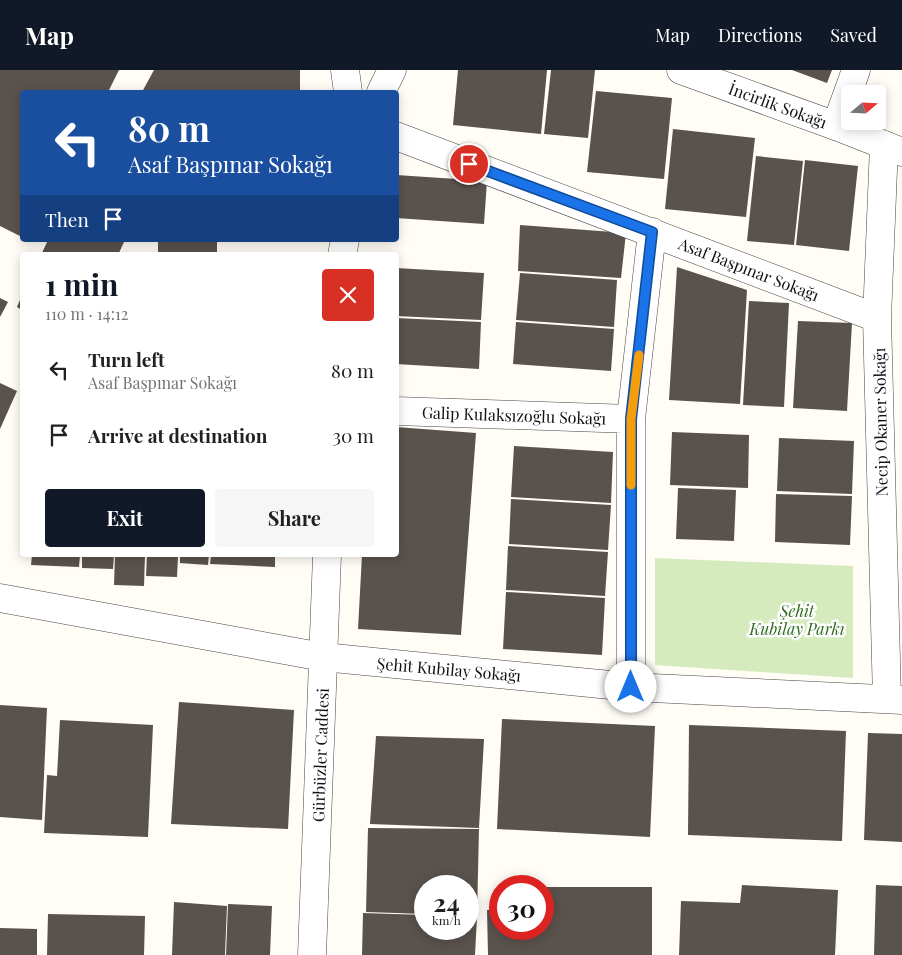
<!DOCTYPE html>
<html lang="en">
<head>
<meta charset="utf-8">
<style>
  :root { --surface:#fff; --page:#f6f6f6; --text:#202124; --muted:#757577; --accent:#111827 }
  body { margin:0; font-family:"Playfair Display",serif; background:var(--page); color:var(--text); height:100vh; display:flex; flex-direction:column; font-size:19px; white-space:nowrap }
  * { box-sizing:border-box; margin:0 }
  p { font-size:16px; color:var(--muted) }
  .icon { flex:none; width:28px; height:28px; fill:none; stroke:currentColor; stroke-width:2; stroke-linecap:round; stroke-linejoin:round }
  .map { position:relative; flex:1; overflow:hidden }
  .panel { position:absolute; left:20px; top:182px; width:379px; height:305px; display:flex; flex-direction:column; background:var(--surface); border-radius:5px; box-shadow:0 2px 12px #0003 }
  .panel>* { flex:none }
  .hud { position:absolute; left:20px; top:20px; width:379px; height:152px; border-radius:5px; box-shadow:0 2px 12px #0003; background:#1a4fa0; color:#fff; overflow:hidden }
  .needle { width:32px; rotate:71deg }
  .buttons { position:absolute; left:841px; top:15px; display:grid; gap:10px }
  .buttons a { display:grid; place-items:center; width:45px; height:45px; border-radius:5px; background:var(--surface); box-shadow:0 2px 12px #0003; font-size:25px }
  .speed { position:absolute; left:414px; top:805px; display:flex; gap:10px; font-size:25px; font-weight:700; text-align:center }
  .speed>* { display:grid; place-content:center; width:65px; height:65px; border-radius:50%; background:var(--surface); box-shadow:0 2px 12px #0003; line-height:1 }
  .speed small { font-size:12px; font-weight:400 }
  .speed .limit { border:8px solid #d22; background:#fff; color:#111 }
  .pin { position:absolute; display:grid; place-items:center; width:42px; height:42px; color:#fff; margin:-21px; border:2px solid #fff; border-radius:50%; box-shadow:0 1px 5px #0007 }
  .me { position:absolute; width:55px; margin:-28px; rotate:0deg; stroke-linejoin:round; filter:drop-shadow(0 0 4px #0008) }
  .turn { display:flex; align-items:center; gap:18px; height:105px; padding:0 25px; font-size:22px }
  .turn .icon { width:65px; height:65px; stroke-width:2.5 }
  .turn b { display:block; font-size:35px; line-height:42px }
  .then { display:flex; align-items:center; height:48px; padding:0 25px; background:#0003; gap:10px; font-size:19px }
  .round { display:grid; place-items:center; flex:none; width:52px; height:52px; border-radius:5px; background:var(--page) }
  .summary { display:flex; align-items:center; justify-content:space-between; height:85px; padding:0 25px }
  h1 { font-size:30px; font-weight:700; line-height:38px; color:var(--accent) }
  .primary-button { display:flex; gap:10px; margin-top:auto; padding:10px 25px }
  .primary-button a { flex:1; height:58px; border-radius:5px; background:var(--accent); color:#fff; font-size:20px; font-weight:700; line-height:58px; text-align:center }
  .primary-button a+a { background:var(--page); color:var(--text) }
  ul { padding:0; list-style:none }
  li { display:flex; align-items:center; gap:15px; height:65px; padding:0 25px }
  li div { flex:1 }
  li b { display:block; font-size:19px }
  li em { font-style:normal }
  header { display:flex; align-items:center; gap:30px; box-sizing:border-box; height:70px; padding:0 25px; background:var(--accent); color:#fff }
  header strong { font-size:24px }
  nav { display:flex; gap:28px; margin-inline-start:auto; font-size:18px }
  .map>svg:first-child { display:block }
</style>
</head>
<body>
<header>
<strong>Map</strong>
<nav><a>Map</a><a>Directions</a><a>Saved</a></nav>
</header>
<div class="map">
<svg width="902" height="885" viewBox="0 0 902 885">
  <rect width="100%" height="100%" fill="#fffdf5"/>
  <path fill="#d5ebbd" d="M655 488 853 496V608L655 595Z"/>
  <path fill="#5a524d" d="M0 0H119L108 22H22V167L0 156Z
    M154 0H300V22H142Z
    M458 0H547L541 64 453 55Z
    M551 0H595L588 68 544 64Z
    M792 0H832L827 13Z
    M596 21 672 28 664 109 587 102Z
    M673 59 755 68 746 147 665 139Z
    M756 86 803 91 794 175 747 171Z
    M805 90 858 96 849 181 796 175Z
    M396 105 487 111 484 154 396 148Z
    M520 155 626 163 621 208 518 201Z
    M48 170H119L124 172 118 185H41Z
    M158 170H217V185H158Z
    M677 197 747 220 740 334 669 330Z
    M396 198 484 203 481 250 396 246Z
    M520 203 617 210 614 257 516 250Z
    M22 225V240L17 237Z
    M0 228 8 232 0 247Z
    M749 231 789 233 784 337 743 335Z
    M396 248 481 252 479 299 396 294Z
    M798 251 852 253 847 341 793 338Z
    M516 252 614 259 611 301 513 294Z
    M0 313 17 321 0 359Z
    M396 357 476 363 461 565 358 559 362 485H396Z
    M672 362 749 365 748 418 670 415Z
    M779 368 854 371 852 424 777 421Z
    M514 376 613 382 611 433 511 427Z
    M678 418 736 420 734 471 676 469Z
    M776 424 852 426 850 475 775 472Z
    M511 429 611 435 608 480 509 474Z
    M508 476 608 482 605 526 506 520Z
    M32 485H80L79 497 31 495Z
    M82 485H114L113 499 82 498Z
    M115 485H145L144 516 114 515Z
    M147 485H178L177 507 146 506Z
    M180 485H209L208 495 180 493Z
    M211 485H275V497L210 494Z
    M506 522 605 528 602 585 503 579Z
    M179 632 294 640 288 759 171 754Z
    M0 635 47 638 42 750 0 747Z
    M502 649 655 656 650 767 497 759Z
    M60 650 153 655 148 767 44 763 47 705 57 706Z
    M689 655 846 661 842 771 688 765Z
    M868 663 902 664V772L864 770Z
    M376 666 484 669 479 758 370 754Z
    M368 758 479 759 477 846 468 845V816H425V844L366 842Z
    M742 815 838 820 835 885H679L681 831 740 833Z
    M876 815 902 816V885H874Z
    M545 817H652V885H488L487 840 500 839V859H542V838H545Z
    M174 832 227 836 225 885H172Z
    M228 834 272 836 270 885H226Z
    M363 843 425 845V859H468V847H477L475 885H362Z
    M48 844 145 846 144 885H47Z
    M0 858 37 859V885H0Z"/>
  <g fill="none" stroke-linecap="round" stroke-linejoin="round">
    <defs>
      <path id="minor" d="M836 56 856 0
        M396 66 877 248
        M884 75 877 248 887 629
        M396 341 631 349
        M0 528 323 587 631 617 902 630
        M631 617V349L652 162"/>
      <path id="tertiary" d="M345 0 348 22
        M681 0 836 56 902 82
        M381 22 392 0
        M342 185 345 170
        M312 885 327 485"/>
    </defs>
    <use href="#minor" stroke="#444" stroke-width="29"/>
    <use href="#tertiary" stroke="#444" stroke-width="29"/>
    <use href="#minor" stroke="#fff" stroke-width="28"/>
    <use href="#tertiary" stroke="#fff" stroke-width="28"/>
  </g>
  <g fill="none" stroke-linecap="round" stroke-linejoin="round">
    <defs>
      <path id="route" d="M469 94 652 162 631 349V617"/>
    </defs>
    <use href="#route" stroke="#114b97" stroke-width="12"/>
    <use href="#route" stroke="#1a73e8" stroke-width="9"/>
    <path stroke="#f59e0b" stroke-width="9" d="M631 415V349L639 285"/>
  </g>
  <g text-anchor="middle" dominant-baseline="central" stroke-width="5" stroke-linejoin="round" paint-order="stroke">
    <g font-size="16" fill="#111" stroke="#fff">
      <text transform="translate(778 35) rotate(20)">İncirlik Sokağı</text>
      <text transform="translate(749 199) rotate(21)">Asaf Başpınar Sokağı</text>
      <text transform="translate(514 345) rotate(2)">Galip Kulaksızoğlu Sokağı</text>
      <text transform="translate(880 352) rotate(-91)">Necip Okaner Sokağı</text>
      <text transform="translate(449 599) rotate(5)">Şehit Kubilay Sokağı</text>
      <text transform="translate(320 685) rotate(-88)">Gürbüzler Caddesi</text>
    </g>
    <g font-size="16" font-style="italic" fill="#2f6b1f" stroke="#fff">
      <text x="797" y="540">Şehit<tspan x="797" dy="18">Kubilay Parkı</tspan></text>
    </g>
  </g>
</svg>
<div class="buttons">
<a><svg class="needle" viewBox="-14 -14 28 28"><path d="M0-13l5 13h-10z" fill="#e53935"/><path d="M0 13l5-13h-10z" fill="#757577"/></svg></a>
</div>
<div class="speed"><div>24<small>km/h</small></div><div class="limit">30</div></div>
<div class="pin" style="left:469px;top:94px;background:#d93025"><svg class="icon" aria-label="arrive" viewBox="0 0 24 24"><path d="M6 21V4h12l-3 4 3 4H6"/></svg></div>
<svg class="me" style="left:631px;top:617px" viewBox="-20 -20 40 40"><circle r="19" fill="#fff"/><path d="M0-13L10 11 0 6-10 11z" fill="#1a73e8"/></svg>
<div class="hud">
<div class="turn"><svg class="icon" aria-label="left" viewBox="0 0 24 24"><path d="M17 20v-9H6M10 6l-5 5 5 5"/></svg><div><b>80 m</b>Asaf Başpınar Sokağı</div></div>
<div class="then">Then<svg class="icon" aria-label="arrive" viewBox="0 0 24 24"><path d="M6 21V4h12l-3 4 3 4H6"/></svg></div>
</div>
<section class="panel">
<div class="summary"><div><h1>1 min</h1><p>110 m · 14:12</p></div><a class="round" style="background:#d93025;color:#fff"><svg class="icon" aria-label="close" viewBox="0 0 24 24"><path d="M6 6l12 12M18 6L6 18"/></svg></a></div>
<ul>
<li><svg class="icon" aria-label="left" viewBox="0 0 24 24"><path d="M17 20v-9H6M10 6l-5 5 5 5"/></svg><div><b>Turn left</b><p>Asaf Başpınar Sokağı</p></div><em>80 m</em></li>
<li><svg class="icon" aria-label="arrive" viewBox="0 0 24 24"><path d="M6 21V4h12l-3 4 3 4H6"/></svg><div><b>Arrive at destination</b></div><em>30 m</em></li>
</ul>
<div class="primary-button"><a>Exit</a><a>Share</a></div>
</section>
</div>
</body>
</html>
